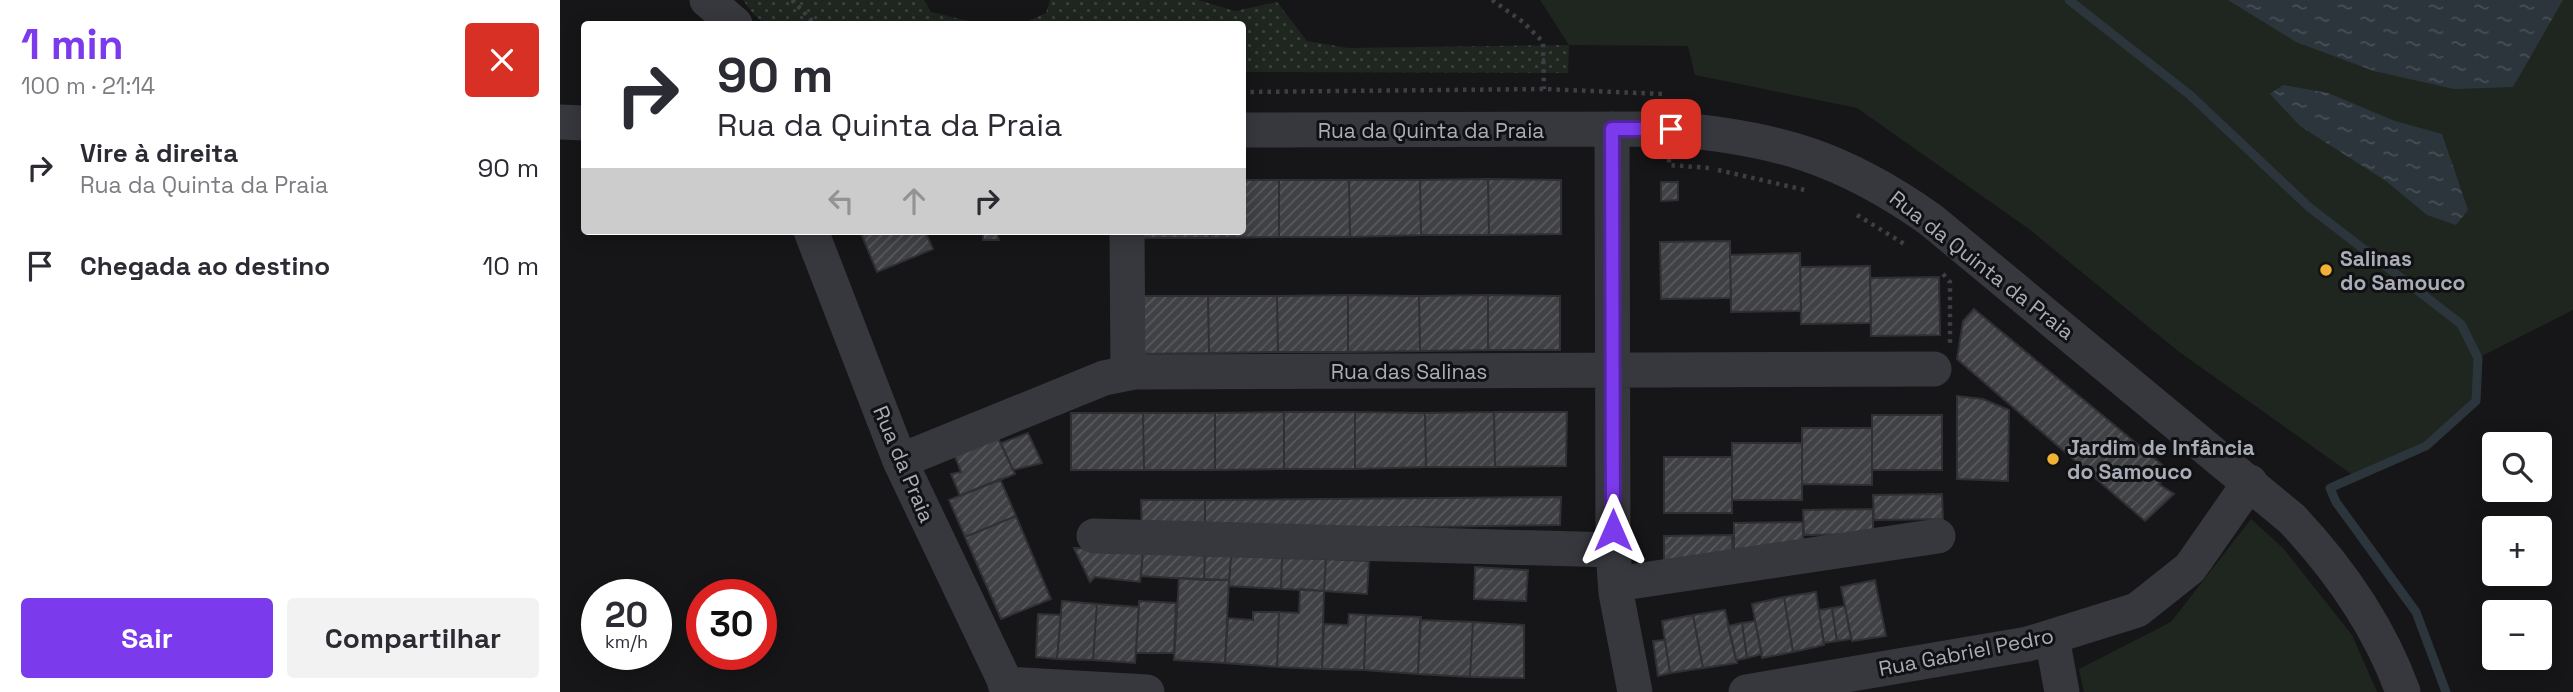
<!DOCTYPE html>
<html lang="pt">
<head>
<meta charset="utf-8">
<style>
  :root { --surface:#fff; --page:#f2f2f3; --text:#2b2b33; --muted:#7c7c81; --accent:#7c3aed }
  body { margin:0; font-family:"Space Grotesk",sans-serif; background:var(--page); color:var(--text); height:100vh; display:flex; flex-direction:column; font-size:26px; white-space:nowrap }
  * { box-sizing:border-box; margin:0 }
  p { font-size:23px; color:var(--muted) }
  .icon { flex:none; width:38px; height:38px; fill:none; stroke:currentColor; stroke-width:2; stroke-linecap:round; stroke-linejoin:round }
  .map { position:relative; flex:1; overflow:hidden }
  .sheet { display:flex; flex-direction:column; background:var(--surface); width:560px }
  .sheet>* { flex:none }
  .guide { position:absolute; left:21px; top:21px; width:665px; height:214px; border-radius:7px; box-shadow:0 4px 18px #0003; background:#fff; color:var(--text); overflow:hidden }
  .fabs { position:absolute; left:1922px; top:432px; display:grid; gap:14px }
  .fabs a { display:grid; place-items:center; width:70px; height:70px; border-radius:7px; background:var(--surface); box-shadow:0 4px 18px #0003; font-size:35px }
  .speed { position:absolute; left:21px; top:579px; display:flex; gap:14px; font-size:35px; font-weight:700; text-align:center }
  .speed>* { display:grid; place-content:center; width:91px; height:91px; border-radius:50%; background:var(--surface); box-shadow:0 4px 18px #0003; line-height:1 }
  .speed small { font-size:18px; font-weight:400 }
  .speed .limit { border:10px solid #d22; background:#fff; color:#111 }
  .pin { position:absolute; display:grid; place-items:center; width:60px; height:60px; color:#fff; margin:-30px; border-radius:14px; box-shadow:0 4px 10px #0006 }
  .me { position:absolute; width:77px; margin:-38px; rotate:0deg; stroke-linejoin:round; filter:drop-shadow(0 0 5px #0008) }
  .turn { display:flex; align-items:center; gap:24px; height:147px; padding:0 21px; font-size:32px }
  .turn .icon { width:91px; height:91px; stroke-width:2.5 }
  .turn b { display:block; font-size:49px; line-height:60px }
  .lanes { display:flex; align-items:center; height:66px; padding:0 21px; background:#0003; justify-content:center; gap:35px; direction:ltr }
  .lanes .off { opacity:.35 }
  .round { display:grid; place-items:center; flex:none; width:74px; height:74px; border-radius:7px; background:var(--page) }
  .headline { display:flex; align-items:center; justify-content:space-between; height:119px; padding:0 21px }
  h1 { font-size:42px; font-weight:600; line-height:52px; color:var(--accent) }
  .button { display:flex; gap:14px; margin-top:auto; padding:14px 21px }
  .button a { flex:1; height:80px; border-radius:7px; background:var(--accent); color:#fff; font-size:28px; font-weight:600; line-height:80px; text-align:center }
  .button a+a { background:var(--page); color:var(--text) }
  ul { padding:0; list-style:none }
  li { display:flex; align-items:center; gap:21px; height:98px; padding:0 21px }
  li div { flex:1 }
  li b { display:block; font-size:26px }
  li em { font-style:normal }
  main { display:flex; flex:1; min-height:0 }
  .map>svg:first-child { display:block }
</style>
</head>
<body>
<main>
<section class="sheet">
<div class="headline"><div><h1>1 min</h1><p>100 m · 21:14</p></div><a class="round" style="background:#d93025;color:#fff"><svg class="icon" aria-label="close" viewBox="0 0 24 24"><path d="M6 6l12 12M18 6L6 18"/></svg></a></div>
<ul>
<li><svg class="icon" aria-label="right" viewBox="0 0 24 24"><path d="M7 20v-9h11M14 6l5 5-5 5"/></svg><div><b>Vire à direita</b><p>Rua da Quinta da Praia</p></div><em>90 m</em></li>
<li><svg class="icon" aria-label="arrive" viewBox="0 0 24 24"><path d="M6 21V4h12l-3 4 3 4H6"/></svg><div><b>Chegada ao destino</b></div><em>10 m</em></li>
</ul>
<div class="button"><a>Sair</a><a>Compartilhar</a></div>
</section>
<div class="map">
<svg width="2013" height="692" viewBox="0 0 2013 692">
  <defs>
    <pattern id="garden-dots" width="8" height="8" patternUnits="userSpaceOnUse" patternTransform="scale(1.75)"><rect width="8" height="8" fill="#1e261f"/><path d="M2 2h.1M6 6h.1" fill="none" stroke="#3c433d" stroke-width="1.8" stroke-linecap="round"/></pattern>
    <pattern id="water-ripples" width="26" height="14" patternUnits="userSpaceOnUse" patternTransform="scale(1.75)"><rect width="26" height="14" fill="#2c353c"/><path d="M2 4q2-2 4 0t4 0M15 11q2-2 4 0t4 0" fill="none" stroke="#485056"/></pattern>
    <pattern id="building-hatch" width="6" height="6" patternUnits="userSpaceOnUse" patternTransform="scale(1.75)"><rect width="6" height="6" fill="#404145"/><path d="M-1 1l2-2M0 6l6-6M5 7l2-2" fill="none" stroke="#595a5e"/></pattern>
  </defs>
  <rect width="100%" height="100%" fill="#161618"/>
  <path fill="#1e261f" d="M980 0H2013V310L1918 358 1916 401 1866 446 1794 476 1618 351 1469 229 1297 108 1135 75 1128 46 1009 45Z
    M1691 519 1723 548 1792 635 1817 692H1524L1519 669 1611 622Z"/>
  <path fill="url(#garden-dots)" d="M183 0H364L371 12 421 24H205L194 15Z
    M490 0H638L675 11 717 2 747 41 788 48 1009 45 1008 73 683 72 682 24H461L486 13Z"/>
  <path fill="url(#water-ripples)" d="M1668 0H2003L1953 87 1894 89 1814 71 1736 42Z
    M1723 85 1768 93 1835 121 1882 134 1908 210 1896 225 1867 215 1826 181 1740 126 1710 94Z"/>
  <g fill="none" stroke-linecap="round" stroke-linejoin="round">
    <path stroke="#2c353c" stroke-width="9" d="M1509 0 1630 95 1749 207 1901 324 1918 358 1916 401 1866 446 1770 488 1776 502 1856 612 1886 692"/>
  </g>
  <path fill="url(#building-hatch)" stroke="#303034" stroke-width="2" d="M928 179 929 235H861L860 180Z
    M928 179 1001 180V234L929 235Z
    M682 180H719V237L650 238V231H682Z
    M719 180H789L790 237H719Z
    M789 180H860L861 235 790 237Z
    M1101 182H1118V200L1101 201Z
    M300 231H365L373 249 317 272Z
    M423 231H465V233L437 234 439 240H423Z
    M476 231H519V233H476Z
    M578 231H650V238H578Z
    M1170 241 1171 298 1101 299 1100 242Z
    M1240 253 1241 311 1171 312 1170 255Z
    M1310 266 1311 323 1241 324 1240 267Z
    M1379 277 1380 335 1311 336 1310 278Z
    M788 295 859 296 860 351 788 352Z
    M788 295V352H718L717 296Z
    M928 295 1000 296V350H928Z
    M928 295V350L860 351 859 296Z
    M577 296H648L649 353 577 354Z
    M648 296H717L718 352 649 353Z
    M1414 309 1611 472 1599 484 1614 494 1585 521 1397 359 1403 321Z
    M1397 396 1423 399 1449 410 1448 481 1397 479Z
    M724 412V469L655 470V413Z
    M724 412H795V469H724Z
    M795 412 865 413 866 467 795 469Z
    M934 412H1007L1006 466 935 467Z
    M934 412 935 467H866L865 413Z
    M511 413H583L584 470H511Z
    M583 413H655V470H584Z
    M1312 415H1382V470H1312Z
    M1242 428H1312V485L1242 484Z
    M468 433 482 463 453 470 441 443Z
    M437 436 455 474 400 496 391 474 401 472 394 454Z
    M1172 443H1242V500H1172Z
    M1104 457H1172V513H1104Z
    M440 479 456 516 405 537 389 500Z
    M1382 494 1383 519 1314 520 1313 495Z
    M1001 497 1000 525 645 530V500Z
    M581 500H645V530L582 531Z
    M1313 509V534L1244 535 1243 510Z
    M456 516 491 599 441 619 405 537Z
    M1243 522V548L1174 549V523Z
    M1172 535 1173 560 1104 561V536Z
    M514 548 583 551 580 582 535 577 530 582Z
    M583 551 645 556 644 580 581 576Z
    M645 556H671L669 580H644Z
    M671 556 722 558 721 589 669 586Z
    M722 558 766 559 764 591 721 589Z
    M766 559 809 561 807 594 764 591Z
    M915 567 968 570 966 601 914 599Z
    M619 578 669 580 665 663 614 660Z
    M1315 580 1326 636 1292 641 1281 587Z
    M740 589 764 591 762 669 717 667 719 612 739 613Z
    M1256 592 1264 645 1233 652 1224 597Z
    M1224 597 1233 652 1202 658 1192 604Z
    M502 601 537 604 533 660 497 659Z
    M579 601 616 603 614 653H576Z
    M537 604 579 607 575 663 533 660Z
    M1285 606 1291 639 1277 641 1272 608Z
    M1272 608 1277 641 1264 643 1259 610Z
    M1165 610 1177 663 1143 668 1133 615Z
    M693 612H719L717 667 665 663 668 618 693 620Z
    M478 614 501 615 497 659 476 657Z
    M789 614 806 615 804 670 762 669 764 624 788 625Z
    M806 615 861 617 858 674 804 670Z
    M1133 615 1143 668 1110 673 1102 621Z
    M860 620 913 622 910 677 858 674Z
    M1195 621 1202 654 1187 658 1182 623Z
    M913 622 964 625V678L910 677Z
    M1182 623 1187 658 1176 660 1168 626Z
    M1105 640 1110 673 1098 676 1093 641Z"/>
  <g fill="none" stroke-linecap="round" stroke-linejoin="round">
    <path stroke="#3d3f44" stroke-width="4.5" stroke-dasharray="3.5 5" stroke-linecap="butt" d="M232 0 255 24
      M932 0 963 22 983 42 984 89
      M682 92 984 89 1103 94
      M1109 159V165L1150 168
      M1158 170 1245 190
      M1297 215 1346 245
      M1383 274 1390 282V343"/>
    <path stroke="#37383d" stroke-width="35" d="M147 0 175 24
      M0 122 24 123
      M1052 129 1053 550 1056 593 1075 692
      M682 130 1111 129C1217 138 1284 158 1371 220L1732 519C1780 570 1819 626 1843 692
      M251 231 340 461 450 692
      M567 231 568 373
      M340 461 544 378 574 372 1374 369
      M534 536 1053 550
      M1056 584 1378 536
      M1492 638 1502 692
      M445 684 587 692
      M1186 692 1468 644 1577 610 1630 568 1690 482"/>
  </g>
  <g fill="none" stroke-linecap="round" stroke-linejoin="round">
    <defs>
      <path id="route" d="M1053 530 1052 129H1111"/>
    </defs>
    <use href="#route" stroke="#51269a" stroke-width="18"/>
    <use href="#route" stroke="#7c3aed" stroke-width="12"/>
  </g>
  <g fill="#f2b134" stroke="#111113" stroke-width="2.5">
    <circle cx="1766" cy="270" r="7"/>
    <circle cx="1493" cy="459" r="7"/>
  </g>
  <g text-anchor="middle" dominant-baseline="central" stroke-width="6" stroke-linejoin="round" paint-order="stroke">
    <g font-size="21" fill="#a8adb8" stroke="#111113">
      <text x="871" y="130">Rua da Quinta da Praia</text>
      <text transform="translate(1422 265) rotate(38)">Rua da Quinta da Praia</text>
      <text x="849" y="371">Rua das Salinas</text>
      <text transform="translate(344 464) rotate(67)">Rua da Praia</text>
      <text transform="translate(1406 652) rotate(-11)">Rua Gabriel Pedro</text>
    </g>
    <g font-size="21" font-weight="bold" fill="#a8adb8" stroke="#111113" text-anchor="start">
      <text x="1780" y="258">Salinas<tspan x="1780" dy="24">do Samouco</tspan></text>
      <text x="1507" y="447">Jardim de Infância<tspan x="1507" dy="24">do Samouco</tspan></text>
    </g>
  </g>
</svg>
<div class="fabs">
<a><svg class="icon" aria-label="search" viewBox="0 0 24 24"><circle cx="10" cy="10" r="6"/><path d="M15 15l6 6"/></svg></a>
<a>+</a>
<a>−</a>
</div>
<div class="speed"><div>20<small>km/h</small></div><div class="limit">30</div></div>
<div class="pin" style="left:1111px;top:129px;background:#d93025"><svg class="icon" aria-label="arrive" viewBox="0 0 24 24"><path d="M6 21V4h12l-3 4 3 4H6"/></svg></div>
<svg class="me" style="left:1053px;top:530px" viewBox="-20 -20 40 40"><path d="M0-17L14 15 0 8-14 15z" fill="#7c3aed" stroke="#fff" stroke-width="4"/></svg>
<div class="guide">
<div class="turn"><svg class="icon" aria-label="right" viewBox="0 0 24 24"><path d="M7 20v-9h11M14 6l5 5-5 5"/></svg><div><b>90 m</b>Rua da Quinta da Praia</div></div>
<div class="lanes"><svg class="icon off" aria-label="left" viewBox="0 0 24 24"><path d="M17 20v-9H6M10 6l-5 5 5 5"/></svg><svg class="icon off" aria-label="ahead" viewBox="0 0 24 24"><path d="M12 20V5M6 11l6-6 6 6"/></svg><svg class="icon" aria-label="right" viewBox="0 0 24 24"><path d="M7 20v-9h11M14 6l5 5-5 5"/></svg></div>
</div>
</div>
</main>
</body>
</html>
